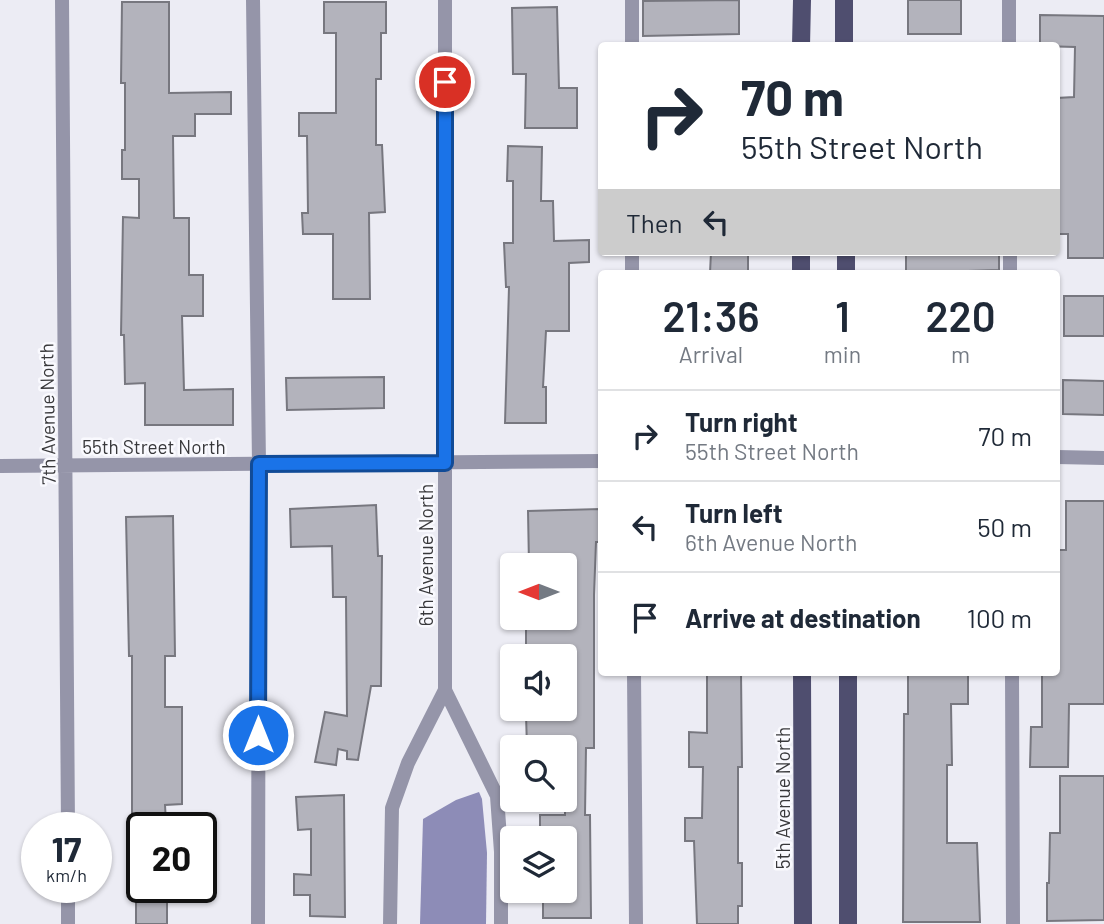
<!DOCTYPE html>
<html lang="en">
<head>
<meta charset="utf-8">
<style>
  :root { --surface:#fff; --page:#f6f6f7; --text:#1f2937; --muted:#747a83; --line:#e0e1e3 }
  body { margin:0; font-family:Barlow,sans-serif; background:var(--page); color:var(--text); height:100vh; display:flex; flex-direction:column; font-size:26px; white-space:nowrap }
  * { box-sizing:border-box; margin:0 }
  p { font-size:23px; color:var(--muted) }
  .icon { flex:none; width:38px; height:38px; fill:none; stroke:currentColor; stroke-width:2; stroke-linecap:round; stroke-linejoin:round }
  .map { position:relative; flex:1; overflow:hidden }
  .sheet { position:absolute; left:598px; top:270px; width:462px; height:406px; display:flex; flex-direction:column; background:var(--surface); border-radius:7px; box-shadow:0 2px 5px #0004 }
  .sheet>* { flex:none }
  .hud { position:absolute; left:598px; top:42px; width:462px; height:214px; border-radius:7px; box-shadow:0 2px 5px #0004; background:#fff; color:var(--text); overflow:hidden }
  .needle { width:46px; rotate:270deg }
  .controls { position:absolute; left:500px; top:553px; display:grid; gap:14px }
  .controls a { display:grid; place-items:center; width:77px; height:77px; border-radius:7px; background:var(--surface); box-shadow:0 2px 5px #0004; font-size:35px }
  .speed { position:absolute; left:21px; top:812px; display:flex; gap:14px; font-size:35px; font-weight:700; text-align:center }
  .speed>* { display:grid; place-content:center; width:91px; height:91px; border-radius:50%; background:var(--surface); box-shadow:0 2px 5px #0004; line-height:1 }
  .speed small { font-size:18px; font-weight:400 }
  .speed .limit { border:4px solid #111; border-radius:10px; background:#fff; color:#111 }
  .pin { position:absolute; display:grid; place-items:center; width:60px; height:60px; color:#fff; margin:-30px; border:4px solid #fff; border-radius:50%; box-shadow:0 2px 7px #0007 }
  .me { position:absolute; width:77px; margin:-38px; rotate:0deg; stroke-linejoin:round; filter:drop-shadow(0 0 5px #0008) }
  .turn { display:flex; align-items:center; gap:24px; height:147px; padding:0 28px; font-size:32px }
  .turn .icon { width:91px; height:91px; stroke-width:2.5 }
  .turn b { display:block; font-size:49px; line-height:60px }
  .then { display:flex; align-items:center; height:66px; padding:0 28px; background:#0003; gap:14px; font-size:26px }
  .eta { display:flex; justify-content:space-evenly; align-items:center; height:119px; text-align:center }
  .eta b { font-size:42px; font-weight:600; line-height:49px }
  ul { padding:0; list-style:none }
  li { display:flex; align-items:center; gap:21px; height:91px; padding:0 28px; border-top:2px solid var(--line) }
  li div { flex:1 }
  li b { display:block; font-size:26px }
  li em { font-style:normal }
  .map>svg:first-child { display:block }
</style>
</head>
<body>
<div class="map">
<svg width="1104" height="924" viewBox="0 0 1104 924">
  <rect width="100%" height="100%" fill="#ececf4"/>
  <path fill="#8d8cb7" d="M479 792 482 799 487 853 486 924H420L423 819 456 800Z"/>
  <path fill="#b3b3bc" stroke="#77777f" stroke-width="2" d="M739 0V34L643 36V1Z
    M908 0H961V34H908Z
    M122 2H169V93L231 92V114H195V136H173L174 218H189V275H203V316H182L184 390 233 389V425H145V383L125 384 124 335H121L123 217 139 218V179H122V150H125V83H121Z
    M324 2H386V33H381V79H376V145H382L385 212 369 213 370 299H333V234H303L302 213H308L307 136H299V113H336V33H324Z
    M557 7 559 88H577V128H525L526 74H513L512 8Z
    M1040 15 1104 16V258H1068V234H1057V98L1074 97 1075 47 1040 46Z
    M508 146 542 147 541 201H553L554 241 589 240V262L569 263V331H546L543 387H546V423H505L509 287H506L504 243H513V181H507Z
    M711 252H748V273H710Z
    M906 252H999V270L906 273Z
    M1064 296H1104V336H1064Z
    M384 377V408L287 410 286 378Z
    M1063 380 1104 381V415L1063 414Z
    M1066 501H1104V704H1069L1068 767H1030L1031 727H1042V672H1057L1058 550H1066Z
    M376 505 378 556H382L381 686H371L358 760 347 759V751L338 749 336 765 315 762 325 712 347 716 346 597H333L332 546 291 547 290 509Z
    M600 509V542H596L594 595V748H586L585 815H590L591 918H543V891H565V838H540V815H565V747H527L526 715 565 714V646H526V618H565V565H529L528 511Z
    M173 516 175 656H165V707H182V804L165 805 166 822H132V656H129L126 517Z
    M707 672H741L742 767H738V863H742V906H738V924H697L694 841H685V818H702L703 767H689V732L707 733Z
    M908 672H968V704H951L952 765H947V843H977L980 922H903L904 714H908Z
    M1060 776H1104V920L1047 921V883H1049L1050 833H1060Z
    M344 795 345 917 310 916V895H294V874L311 875V829L298 830 296 797Z
    M136 887H167V924H136Z"/>
  <g fill="none" stroke-linecap="round" stroke-linejoin="round">
    <path stroke="#9595a9" stroke-width="14" d="M253 0 259 464 258 924
      M632 0V46
      M1009 0V46
      M632 252V273
      M1010 252V273
      M634 672 636 924
      M1012 672 1013 924"/>
    <path stroke="#9595a9" stroke-width="14" d="M62 0 68 828
      M1057 457 1104 458
      M0 466 602 461
      M445 690 497 796 501 852V924
      M68 887V924
      M390 924 392 808 408 763 445 690V0"/>
    <path stroke="#4f4e6f" stroke-width="18" d="M844 0V46
      M801 46 802 0
      M846 252V273
      M801 273V252
      M802 672 803 924
      M848 672V924"/>
  </g>
  <g fill="none" stroke-linecap="round" stroke-linejoin="round">
    <defs>
      <path id="route" d="M258 735 259 464 445 463V82"/>
    </defs>
    <use href="#route" stroke="#114b97" stroke-width="18"/>
    <use href="#route" stroke="#1a73e8" stroke-width="12"/>
  </g>
  <g text-anchor="middle" dominant-baseline="central" stroke-width="5" stroke-linejoin="round" paint-order="stroke">
    <g font-size="19" fill="#38383b" stroke="#f9f9fe">
      <text transform="translate(47 414) rotate(-91)">7th Avenue North</text>
      <text x="154" y="446">55th Street North</text>
      <text transform="translate(425 555) rotate(-90)">6th Avenue North</text>
      <text transform="translate(782 798) rotate(-90)">5th Avenue North</text>
    </g>
  </g>
</svg>
<div class="controls">
<a><svg class="needle" viewBox="-14 -14 28 28"><path d="M0-13l5 13h-10z" fill="#e53935"/><path d="M0 13l5-13h-10z" fill="#747a83"/></svg></a>
<a><svg class="icon" aria-label="sound" viewBox="0 0 24 24"><path d="M4 9h4l5-4v14l-5-4H4zM17 9q2 3 0 6"/></svg></a>
<a><svg class="icon" aria-label="search" viewBox="0 0 24 24"><circle cx="10" cy="10" r="6"/><path d="M15 15l6 6"/></svg></a>
<a><svg class="icon" aria-label="layers" viewBox="0 0 24 24"><path d="M12 4l9 5-9 5-9-5zM3 14l9 5 9-5"/></svg></a>
</div>
<div class="speed"><div>17<small>km/h</small></div><div class="limit">20</div></div>
<div class="pin" style="left:445px;top:82px;background:#d93025"><svg class="icon" aria-label="arrive" viewBox="0 0 24 24"><path d="M6 21V4h12l-3 4 3 4H6"/></svg></div>
<svg class="me" style="left:258px;top:735px" viewBox="-20 -20 40 40"><circle r="17" fill="#1a73e8" stroke="#fff" stroke-width="3"/><path d="M0-11L8 9 0 5-8 9z" fill="#fff"/></svg>
<div class="hud">
<div class="turn"><svg class="icon" aria-label="right" viewBox="0 0 24 24"><path d="M7 20v-9h11M14 6l5 5-5 5"/></svg><div><b>70 m</b>55th Street North</div></div>
<div class="then">Then<svg class="icon" aria-label="left" viewBox="0 0 24 24"><path d="M17 20v-9H6M10 6l-5 5 5 5"/></svg></div>
</div>
<section class="sheet">
<div class="eta">
<div><b>21:36</b><p>Arrival</p></div>
<div><b>1</b><p>min</p></div>
<div><b>220</b><p>m</p></div>
</div>
<ul>
<li><svg class="icon" aria-label="right" viewBox="0 0 24 24"><path d="M7 20v-9h11M14 6l5 5-5 5"/></svg><div><b>Turn right</b><p>55th Street North</p></div><em>70 m</em></li>
<li><svg class="icon" aria-label="left" viewBox="0 0 24 24"><path d="M17 20v-9H6M10 6l-5 5 5 5"/></svg><div><b>Turn left</b><p>6th Avenue North</p></div><em>50 m</em></li>
<li><svg class="icon" aria-label="arrive" viewBox="0 0 24 24"><path d="M6 21V4h12l-3 4 3 4H6"/></svg><div><b>Arrive at destination</b></div><em>100 m</em></li>
</ul>
</section>
</div>
</body>
</html>
